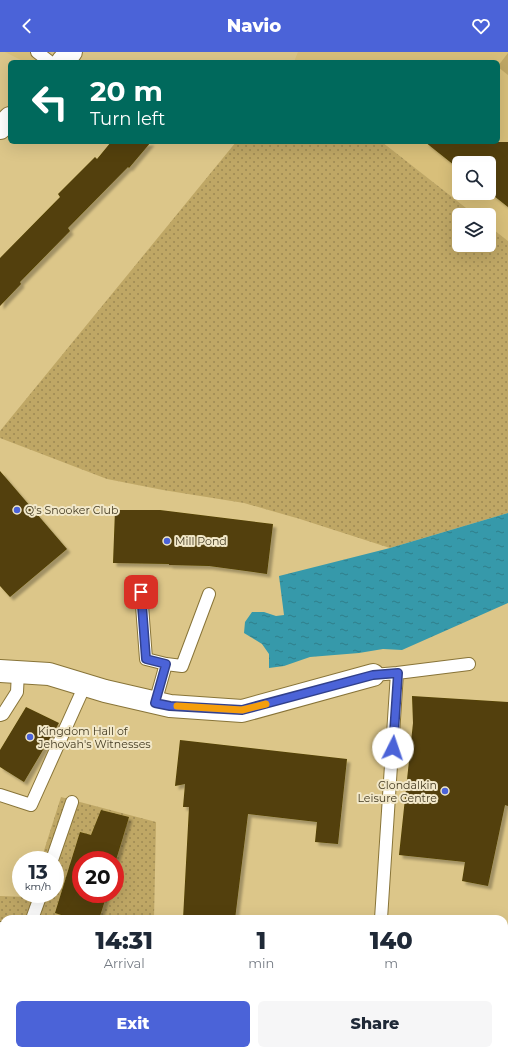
<!DOCTYPE html>
<html lang="en">
<head>
<meta charset="utf-8">
<style>
  :root { --surface:#fff; --page:#f6f6f7; --text:#1f2937; --muted:#747a83; --accent:#4b63d8 }
  body { margin:0; font-family:Montserrat,sans-serif; background:var(--page); color:var(--text); height:100vh; display:flex; flex-direction:column; font-size:15px; white-space:nowrap }
  * { box-sizing:border-box; margin:0 }
  p { font-size:13px; color:var(--muted) }
  .icon { flex:none; width:22px; height:22px; fill:none; stroke:currentColor; stroke-width:2; stroke-linecap:round; stroke-linejoin:round }
  .map { position:relative; flex:1; overflow:hidden }
  .drawer { position:absolute; left:0px; top:863px; width:508px; height:140px; display:flex; flex-direction:column; background:var(--surface); border-radius:12px 12px 0 0; box-shadow:0 4px 16px #0002 }
  .drawer>* { flex:none }
  .hud { position:absolute; left:8px; top:8px; width:492px; height:84px; border-radius:6px; box-shadow:0 4px 16px #0002; background:#00695c; color:#fff; overflow:hidden }
  .fabs { position:absolute; left:452px; top:104px; display:grid; gap:8px }
  .fabs a { display:grid; place-items:center; width:44px; height:44px; border-radius:6px; background:var(--surface); box-shadow:0 4px 16px #0002; font-size:20px }
  .speed { position:absolute; left:12px; top:799px; display:flex; gap:8px; font-size:20px; font-weight:700; text-align:center }
  .speed>* { display:grid; place-content:center; width:52px; height:52px; border-radius:50%; background:var(--surface); box-shadow:0 4px 16px #0002; line-height:1 }
  .speed small { font-size:10px; font-weight:400 }
  .speed .limit { border:6px solid #d22; background:#fff; color:#111 }
  .pin { position:absolute; display:grid; place-items:center; width:34px; height:34px; color:#fff; margin:-17px; border-radius:8px; box-shadow:0 2px 6px #0006 }
  .me { position:absolute; width:44px; margin:-22px; rotate:4deg; stroke-linejoin:round; filter:drop-shadow(0 0 3px #0008) }
  .turn { display:flex; align-items:center; gap:14px; height:84px; padding:0 16px; font-size:18px }
  .turn .icon { width:52px; height:52px; stroke-width:2.5 }
  .turn b { display:block; font-size:28px; line-height:34px }
  .eta { display:flex; justify-content:space-evenly; align-items:center; height:68px; text-align:center }
  .eta b { font-size:24px; font-weight:800; line-height:28px }
  .action { display:flex; gap:8px; margin-top:auto; padding:8px 16px }
  .action a { flex:1; height:46px; border-radius:6px; background:var(--accent); color:#fff; font-size:16px; font-weight:800; line-height:46px; text-align:center }
  .action a+a { background:var(--page); color:var(--text) }
  header { display:flex; justify-content:space-between; align-items:center; height:52px; padding:0 16px; background:var(--accent); color:#fff; font-size:18px; font-weight:800 }
  .map>svg:first-child { display:block }
</style>
</head>
<body>
<header><svg class="icon" aria-label="back" viewBox="0 0 24 24"><path d="M15 5l-7 7 7 7"/></svg>Navio<svg class="icon" aria-label="heart" viewBox="0 0 24 24"><path d="M12 20l-8-8c-3-5 5-10 8-4 3-6 11-1 8 4z"/></svg></header>
<div class="map">
<svg width="508" height="1003" viewBox="0 0 508 1003">
  <defs>
    <pattern id="grass-dots" width="8" height="8" patternUnits="userSpaceOnUse"><rect width="8" height="8" fill="#bfa765"/><path d="M2 2h.1M6 6h.1" fill="none" stroke="#9d8953" stroke-width="1.8" stroke-linecap="round"/></pattern>
    <pattern id="water-ripples" width="26" height="14" patternUnits="userSpaceOnUse"><rect width="26" height="14" fill="#3699aa"/><path d="M2 4q2-2 4 0t4 0M15 11q2-2 4 0t4 0" fill="none" stroke="#2f7e8a"/></pattern>
    <filter id="shadow"><feDropShadow dx="3.5" dy="3.5" stdDeviation="1" flood-color="#0004"/></filter>
  </defs>
  <rect width="100%" height="100%" fill="#dcc689"/>
  <path fill="#d8bf7a" fill-rule="evenodd" d="M5 0H46L39 10H25Z
    M298 0H508V189L489 174V163H475L382 90H498V10H294ZM459 111H489V141H459Z"/>
  <path fill="url(#grass-dots)" fill-rule="evenodd" d="M236 90H382L475 163H459V193H489V174L508 189V461L390 496 300 467 244 451 163 438 107 427 0 386V379Z
    M61 745 156 770 154 867H4V999H329L328 1003H0V844L28 845 29 842H55V808H41ZM81 808H115V842H81Z"/>
  <path fill="#bfa765" d="M508 1V23L498 15V14Z
    M504 980H508V1003H492V999H504Z"/>
  <path fill="url(#water-ripples)" d="M508 461V551L402 598 383 597 359 601 310 605 284 614 269 616V602L262 592 244 581 245 570 252 560H264L276 564 284 563 279 524 390 496Z"/>
  <g fill="none" stroke-linecap="round" stroke-linejoin="round">
    <path stroke="#3699aa" stroke-width="38" d="M0 970 4 973
      M45 999 52 1003"/>
  </g>
  <path fill="#524107" filter="url(#shadow)" d="M111 90H151L129 116 128 115 68 176 70 179 20 230 21 232 0 254V206L60 145 58 142 95 105 97 107Z
    M425 90H508V155L489 140V111H459V117Z
    M0 419 67 497 10 545 0 534Z
    M115 458H160L273 472 267 522 209 514 169 513V512L113 511Z
    M412 644 508 650V754L505 753 488 834 462 829 465 810 399 803 413 671Z
    M26 655 59 671 24 730 0 715V698Z
    M180 688 347 707 338 792 315 790 317 770 248 762 235 867H183L189 755H183L185 732 175 734Z
    M101 758 129 765 116 808H81V842H107L99 867H74L55 861 80 780 91 783Z"/>
  <g fill="none" stroke-linecap="round" stroke-linejoin="round">
    <defs>
      <path id="lane" d="M37 0 50 10
        M141 540 146 607 166 612 182 614 209 542
        M373 623 397 621 469 612
        M155 651 166 612
        M0 663 3 662 17 640 18 620
        M0 743 31 753 85 633
        M52 808 72 750
        M32 867 41 842
        M381 867 397 621
        M0 876 4 877
        M462 1003V999"/>
      <path id="street" d="M0 619 49 622 105 639 170 654 242 659 373 623"/>
      <path id="secondary" d="M62 10 71 0
        M0 76 10 66"/>
    </defs>
    <use href="#lane" stroke="#887438" stroke-width="14"/>
    <use href="#street" stroke="#887438" stroke-width="24"/>
    <use href="#secondary" stroke="#887438" stroke-width="24"/>
    <use href="#lane" stroke="#fff" stroke-width="12"/>
    <use href="#street" stroke="#fff" stroke-width="22"/>
    <use href="#secondary" stroke="#fff" stroke-width="22"/>
  </g>
  <g fill="none" stroke-linecap="round" stroke-linejoin="round">
    <defs>
      <path id="route" d="M141 540 146 607 166 612 155 651 170 654 242 658 373 623 398 621 393 696"/>
    </defs>
    <use href="#route" stroke="#31408c" stroke-width="10"/>
    <use href="#route" stroke="#4b63d8" stroke-width="7"/>
    <path stroke="#f59e0b" stroke-width="7" d="M177 654 242 658 266 652"/>
  </g>
  <g fill="#4b63d8" stroke="#f2e8c9" stroke-width="1.5">
    <circle cx="17" cy="458" r="4"/>
    <circle cx="167" cy="489" r="4"/>
    <circle cx="30" cy="685" r="4"/>
    <circle cx="445" cy="739" r="4"/>
  </g>
  <g text-anchor="middle" dominant-baseline="central" stroke-width="4" stroke-linejoin="round" paint-order="stroke">
    <g font-size="11" fill="#443b22" stroke="#f2e8c9" text-anchor="start">
      <text x="25" y="458">Q's Snooker Club</text>
      <text x="175" y="489">Mill Pond</text>
      <text x="38" y="679">Kingdom Hall of<tspan x="38" dy="13">Jehovah's Witnesses</tspan></text>
      <text x="437" y="733" text-anchor="end">Clondalkin<tspan x="437" dy="13">Leisure Centre</tspan></text>
    </g>
  </g>
</svg>
<div class="fabs">
<a><svg class="icon" aria-label="search" viewBox="0 0 24 24"><circle cx="10" cy="10" r="6"/><path d="M15 15l6 6"/></svg></a>
<a><svg class="icon" aria-label="layers" viewBox="0 0 24 24"><path d="M12 4l9 5-9 5-9-5zM3 14l9 5 9-5"/></svg></a>
</div>
<div class="speed"><div>13<small>km/h</small></div><div class="limit">20</div></div>
<div class="pin" style="left:141px;top:540px;background:#d93025"><svg class="icon" aria-label="arrive" viewBox="0 0 24 24"><path d="M6 21V4h12l-3 4 3 4H6"/></svg></div>
<svg class="me" style="left:393px;top:696px" viewBox="-20 -20 40 40"><circle r="19" fill="#fff"/><path d="M0-13L10 11 0 6-10 11z" fill="#4b63d8"/></svg>
<div class="hud">
<div class="turn"><svg class="icon" aria-label="left" viewBox="0 0 24 24"><path d="M17 20v-9H6M10 6l-5 5 5 5"/></svg><div><b>20 m</b>Turn left</div></div>
</div>
<section class="drawer">
<div class="eta">
<div><b>14:31</b><p>Arrival</p></div>
<div><b>1</b><p>min</p></div>
<div><b>140</b><p>m</p></div>
</div>
<div class="action"><a>Exit</a><a>Share</a></div>
</section>
</div>
</body>
</html>
